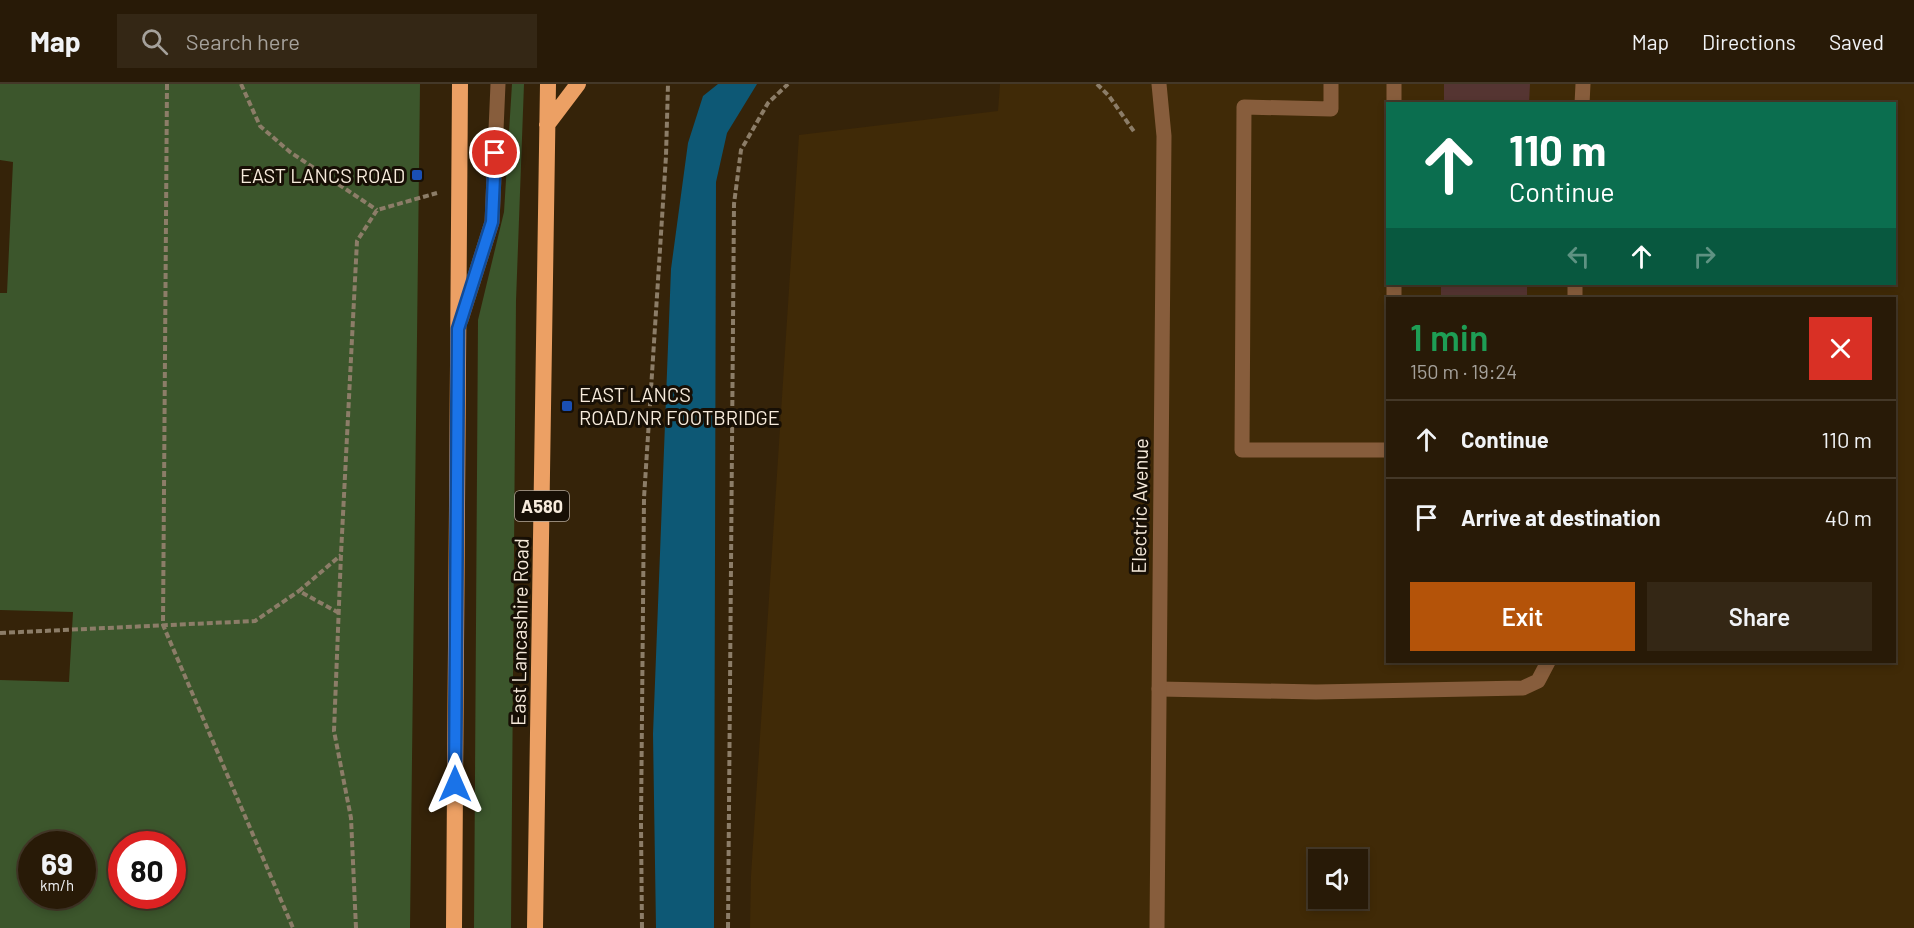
<!DOCTYPE html>
<html lang="en">
<head>
<meta charset="utf-8">
<style>
  :root { --surface:#281a07; --page:#342715; --text:#f1f3f6; --muted:#a5a19b; --line:#443828; --accent:#b45309 }
  body { margin:0; font-family:Barlow,sans-serif; background:var(--page); color:var(--text); height:100vh; display:flex; flex-direction:column; font-size:22px; white-space:nowrap }
  * { box-sizing:border-box; margin:0 }
  p { font-size:20px; color:var(--muted) }
  .icon { flex:none; width:33px; height:33px; fill:none; stroke:currentColor; stroke-width:2; stroke-linecap:round; stroke-linejoin:round }
  .map { position:relative; flex:1; overflow:hidden }
  .drawer { position:absolute; left:1386px; top:213px; width:510px; height:366px; display:flex; flex-direction:column; background:var(--surface); border-radius:0px; box-shadow:0 3px 9px #0003,0 0 0 2px var(--line) }
  .drawer>* { flex:none }
  .hud { position:absolute; left:1386px; top:18px; width:510px; height:183px; border-radius:0px; box-shadow:0 3px 9px #0003,0 0 0 2px var(--line); background:#0b6e4f; color:#fff; overflow:hidden }
  .controls { position:absolute; left:1308px; top:765px; display:grid; gap:12px }
  .controls a { display:grid; place-items:center; width:60px; height:60px; border-radius:0px; background:var(--surface); box-shadow:0 3px 9px #0003,0 0 0 2px var(--line); font-size:30px }
  .speed { position:absolute; left:18px; top:747px; display:flex; gap:12px; font-size:30px; font-weight:700; text-align:center }
  .speed>* { display:grid; place-content:center; width:78px; height:78px; border-radius:50%; background:var(--surface); box-shadow:0 3px 9px #0003,0 0 0 2px var(--line); line-height:1 }
  .speed small { font-size:15px; font-weight:400 }
  .speed .limit { border:9px solid #d22; background:#fff; color:#111 }
  .pin { position:absolute; display:grid; place-items:center; width:51px; height:51px; color:#fff; margin:-26px; border:3px solid #fff; border-radius:50%; box-shadow:0 2px 6px #0007 }
  .me { position:absolute; width:66px; margin:-33px; rotate:0deg; stroke-linejoin:round; filter:drop-shadow(0 0 4px #0008) }
  .turn { display:flex; align-items:center; gap:21px; height:126px; padding:0 24px; font-size:27px }
  .turn .icon { width:78px; height:78px; stroke-width:2.5 }
  .turn b { display:block; font-size:42px; line-height:51px }
  .lanes { display:flex; align-items:center; height:57px; padding:0 24px; background:#0003; justify-content:center; gap:30px; direction:ltr }
  .lanes .off { opacity:.35 }
  .round { display:grid; place-items:center; flex:none; width:63px; height:63px; border-radius:0px; background:var(--page) }
  .headline { display:flex; align-items:center; justify-content:space-between; height:102px; padding:0 24px }
  h1 { font-size:36px; font-weight:600; line-height:45px; color:#1e9e55 }
  .action { display:flex; gap:12px; margin-top:auto; padding:12px 24px }
  .action a { flex:1; height:69px; border-radius:0px; background:var(--accent); color:#fff; font-size:24px; font-weight:600; line-height:69px; text-align:center }
  .action a+a { background:var(--page); color:var(--text) }
  ul { padding:0; list-style:none }
  li { display:flex; align-items:center; gap:18px; height:78px; padding:0 24px; border-top:2px solid var(--line) }
  li div { flex:1 }
  li b { display:block; font-size:22px }
  li em { font-style:normal }
  header { display:flex; align-items:center; gap:36px; box-sizing:border-box; height:84px; padding:0 30px; background:var(--surface); border-bottom:2px solid var(--line) }
  header strong { font-size:28px }
  nav { display:flex; gap:33px; margin-inline-start:auto; font-size:21px }
  .search { width:420px; height:54px; background:var(--page); display:flex; align-items:center; gap:15px; box-sizing:border-box; padding:0 21px; border-radius:0px; color:var(--muted); font-size:22px }
  .map>svg:first-child { display:block }
</style>
</head>
<body>
<header>
<strong>Map</strong>
<div class="search"><svg class="icon" aria-label="search" viewBox="0 0 24 24"><circle cx="10" cy="10" r="6"/><path d="M15 15l6 6"/></svg>Search here</div>
<nav><a>Map</a><a>Directions</a><a>Saved</a></nav>
</header>
<div class="map">
<svg width="1914" height="844" viewBox="0 0 1914 844">
  <rect width="100%" height="100%" fill="#352309"/>
  <path fill="#402a07" fill-rule="evenodd" d="M1000 0H1914V844H750L751 792 799 51 998 27ZM1388 20H1894V200H1388ZM1388 214H1894V578H1388ZM1318 776H1358V814H1318Z"/>
  <path fill="#3c562c" fill-rule="evenodd" d="M0 0H420L410 844H0V596L69 598 73 528 0 526V209H7L13 78 0 76ZM32 760H82V812H32ZM122 760H172V812H122Z
    M512 0H524L516 217 511 844H474L478 236 504 128Z"/>
  <path fill="#0d5875" d="M718 0H757L727 49 716 98 714 844H656L653 650 671 185 688 59 703 12Z"/>
  <path fill="#553532" d="M1444 0H1530L1529 20H1444Z
    M1441 200H1527V214H1441Z"/>
  <g fill="none" stroke-linecap="round" stroke-linejoin="round">
    <path stroke="#8c7d68" stroke-width="4" stroke-dasharray="6 3" stroke-linecap="butt" d="M167 0 163 541 293 844
      M241 0 260 42 290 68 377 126
      M1097 0 1109 12 1135 49
      M339 529 299 507 341 471
      M0 549 255 537 299 507
      M356 844 351 734 334 647 341 470 357 157 377 126 437 109
      M642 844 641 740 644 414 666 72 668 0
      M728 844 734 120 741 66 768 19 788 0"/>
    <path stroke="#875d3c" stroke-width="15" d="M1331 0V25L1244 23 1242 366H1388
      M1394 20V0
      M1582 20 1583 0
      M1394 214V200
      M1575 214V200
      M1159 605 1316 608 1523 604 1538 597 1548 578"/>
    <path stroke="#875d3c" stroke-width="15" d="M1157 844 1164 52 1159 0"/>
    <path stroke="#875d3c" stroke-width="15" d="M461 236 492 138 498 0"/>
    <path stroke="#eca064" stroke-width="16" d="M547 41 578 0
      M454 844 460 0
      M535 844 548 0"/>
  </g>
  <g fill="none" stroke-linecap="round" stroke-linejoin="round">
    <defs>
      <path id="route" d="M455 700 458 245 492 138 495 69"/>
    </defs>
    <use href="#route" stroke="#114b97" stroke-width="15"/>
    <use href="#route" stroke="#1a73e8" stroke-width="10"/>
  </g>
  <g fill="#1a4fb4" stroke="#170f05" stroke-width="2">
    <rect x="411" y="85" width="12" height="12" rx="3"/>
    <rect x="561" y="316" width="12" height="12" rx="3"/>
  </g>
  <g text-anchor="middle" dominant-baseline="central" stroke-width="6" stroke-linejoin="round" paint-order="stroke">
    <rect fill="#170f05" stroke="#b4a99c" stroke-width="1.5" x="515" y="407" width="54" height="30" rx="4.5"/>
    <g font-size="18" font-weight="bold" fill="#f7ebdc">
      <text x="542" y="422">A580</text>
    </g>
    <g font-size="20" fill="#f7ebdc" stroke="#170f05" text-anchor="end">
      <text x="405" y="91">EAST LANCS ROAD</text>
      <text x="579" y="310" text-anchor="start">EAST LANCS<tspan x="579" dy="23">ROAD/NR FOOTBRIDGE</tspan></text>
    </g>
    <g font-size="20" fill="#f7ebdc" stroke="#170f05">
      <text transform="translate(1139 422) rotate(-89)">Electric Avenue</text>
      <text transform="translate(519 548) rotate(-89)">East Lancashire Road</text>
    </g>
  </g>
</svg>
<div class="controls">
<a><svg class="icon" aria-label="sound" viewBox="0 0 24 24"><path d="M4 9h4l5-4v14l-5-4H4zM17 9q2 3 0 6"/></svg></a>
</div>
<div class="speed"><div>69<small>km/h</small></div><div class="limit">80</div></div>
<div class="pin" style="left:495px;top:69px;background:#d93025"><svg class="icon" aria-label="arrive" viewBox="0 0 24 24"><path d="M6 21V4h12l-3 4 3 4H6"/></svg></div>
<svg class="me" style="left:455px;top:700px" viewBox="-20 -20 40 40"><path d="M0-17L14 15 0 8-14 15z" fill="#1a73e8" stroke="#fff" stroke-width="4"/></svg>
<div class="hud">
<div class="turn"><svg class="icon" aria-label="ahead" viewBox="0 0 24 24"><path d="M12 20V5M6 11l6-6 6 6"/></svg><div><b>110 m</b>Continue</div></div>
<div class="lanes"><svg class="icon off" aria-label="left" viewBox="0 0 24 24"><path d="M17 20v-9H6M10 6l-5 5 5 5"/></svg><svg class="icon" aria-label="ahead" viewBox="0 0 24 24"><path d="M12 20V5M6 11l6-6 6 6"/></svg><svg class="icon off" aria-label="right" viewBox="0 0 24 24"><path d="M7 20v-9h11M14 6l5 5-5 5"/></svg></div>
</div>
<section class="drawer">
<div class="headline"><div><h1>1 min</h1><p>150 m · 19:24</p></div><a class="round" style="background:#d93025;color:#fff"><svg class="icon" aria-label="close" viewBox="0 0 24 24"><path d="M6 6l12 12M18 6L6 18"/></svg></a></div>
<ul>
<li><svg class="icon" aria-label="ahead" viewBox="0 0 24 24"><path d="M12 20V5M6 11l6-6 6 6"/></svg><div><b>Continue</b></div><em>110 m</em></li>
<li><svg class="icon" aria-label="arrive" viewBox="0 0 24 24"><path d="M6 21V4h12l-3 4 3 4H6"/></svg><div><b>Arrive at destination</b></div><em>40 m</em></li>
</ul>
<div class="action"><a>Exit</a><a>Share</a></div>
</section>
</div>
</body>
</html>
